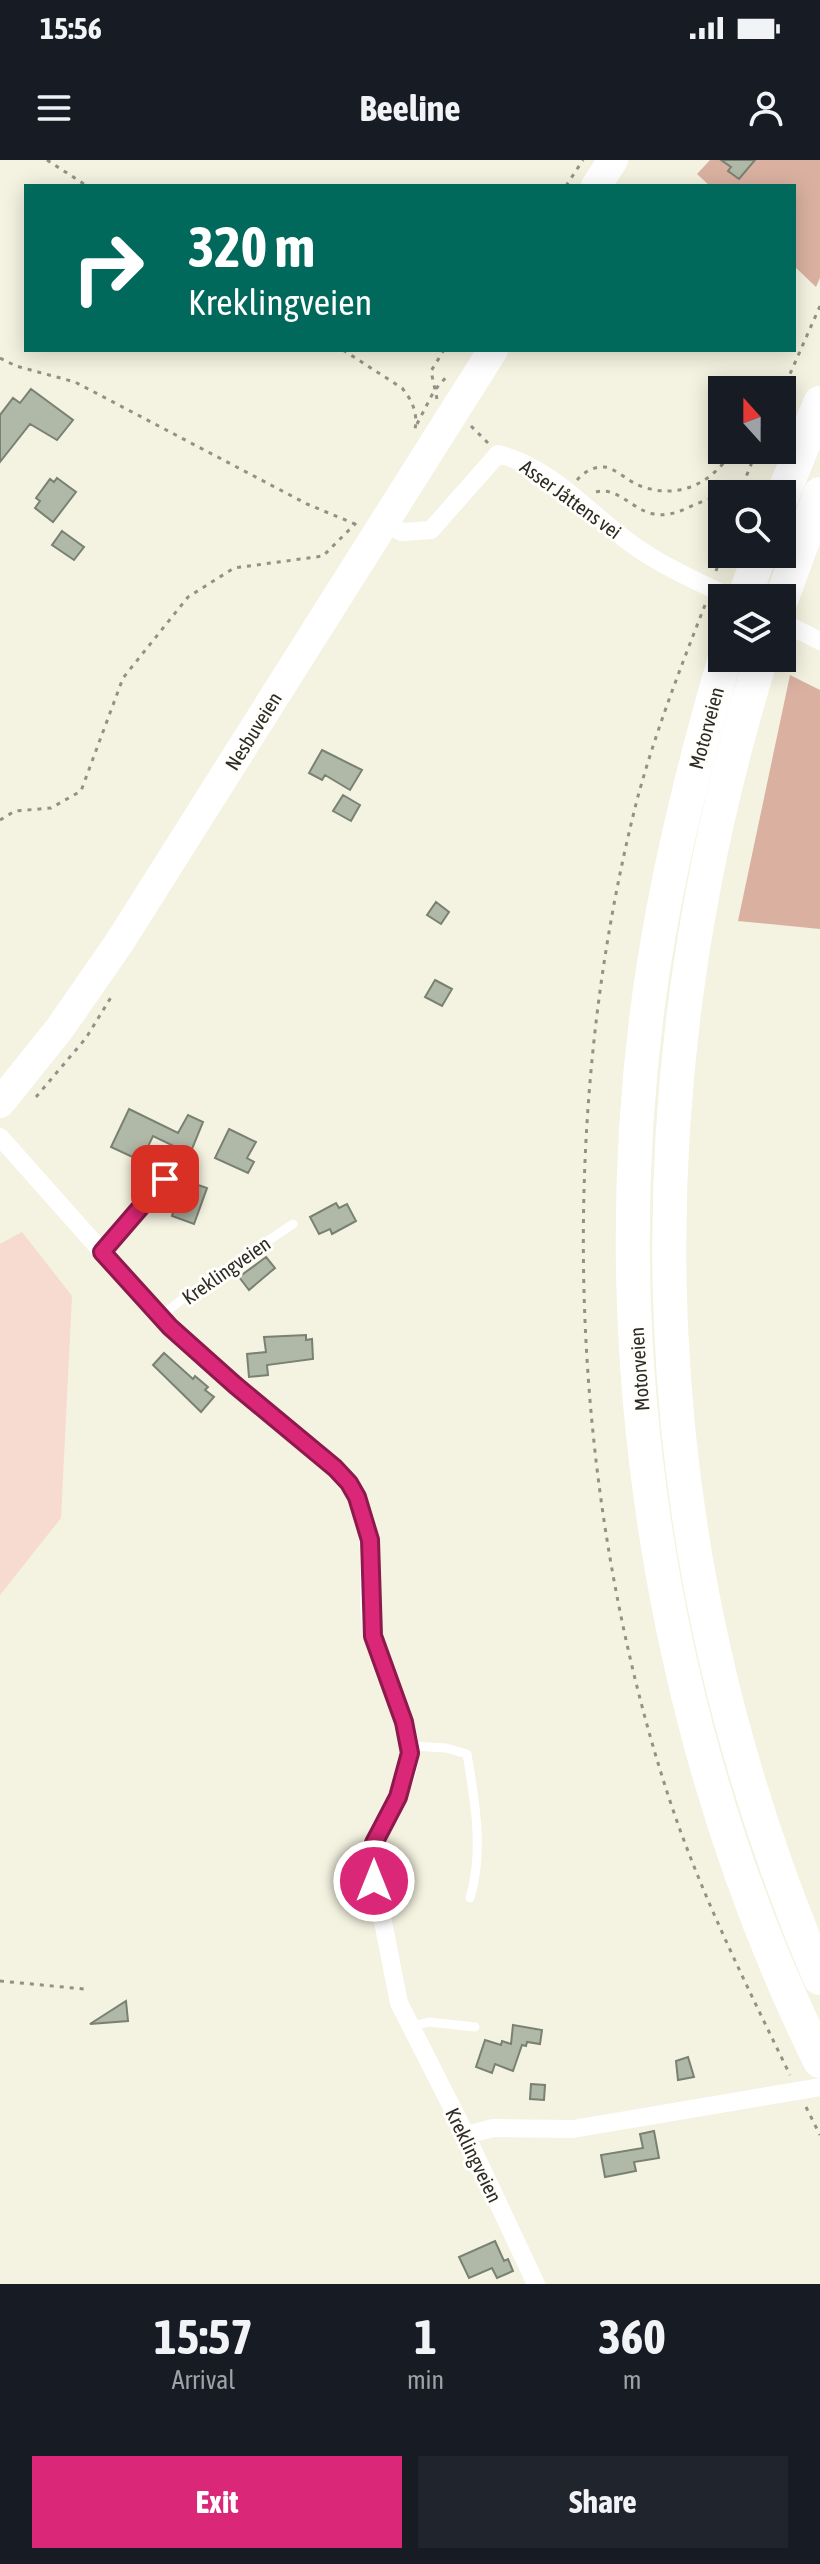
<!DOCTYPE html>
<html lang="en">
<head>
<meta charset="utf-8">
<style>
  :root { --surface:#171b24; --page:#20242c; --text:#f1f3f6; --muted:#9ea1a6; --accent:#db2777 }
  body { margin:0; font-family:"Asap Condensed",sans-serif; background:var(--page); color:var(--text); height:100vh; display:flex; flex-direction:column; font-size:30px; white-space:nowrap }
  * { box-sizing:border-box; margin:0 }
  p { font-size:26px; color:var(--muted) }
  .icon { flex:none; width:44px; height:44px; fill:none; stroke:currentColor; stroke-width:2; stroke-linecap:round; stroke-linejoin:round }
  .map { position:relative; height:2124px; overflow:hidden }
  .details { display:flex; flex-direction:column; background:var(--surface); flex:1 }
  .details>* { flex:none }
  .guide { position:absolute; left:24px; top:24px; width:772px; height:168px; border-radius:0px; box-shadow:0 4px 20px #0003; background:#00695c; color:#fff; overflow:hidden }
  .needle { width:52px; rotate:339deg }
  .tools { position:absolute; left:708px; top:216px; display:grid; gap:16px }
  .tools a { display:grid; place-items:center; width:88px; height:88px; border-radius:0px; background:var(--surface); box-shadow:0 4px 20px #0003; font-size:40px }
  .pin { position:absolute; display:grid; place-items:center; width:68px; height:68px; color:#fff; margin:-34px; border-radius:16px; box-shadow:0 4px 12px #0006 }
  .me { position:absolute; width:88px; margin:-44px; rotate:0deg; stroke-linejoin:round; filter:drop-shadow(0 0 6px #0008) }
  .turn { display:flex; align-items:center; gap:28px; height:168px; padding:0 32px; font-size:36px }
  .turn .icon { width:104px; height:104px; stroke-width:2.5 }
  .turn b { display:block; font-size:56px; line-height:68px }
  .eta { display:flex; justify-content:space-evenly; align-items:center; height:136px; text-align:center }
  .eta b { font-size:48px; font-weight:700; line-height:56px }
  .primary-button { display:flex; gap:16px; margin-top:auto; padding:16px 32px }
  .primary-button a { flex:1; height:92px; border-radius:0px; background:var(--accent); color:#fff; font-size:32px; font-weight:700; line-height:92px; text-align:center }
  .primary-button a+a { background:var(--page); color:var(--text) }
  .status { display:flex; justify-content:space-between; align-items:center; height:56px; padding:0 40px; background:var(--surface); direction:ltr }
  .status svg { height:22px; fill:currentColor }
  header { display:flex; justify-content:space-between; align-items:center; height:104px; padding:0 32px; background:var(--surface); font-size:36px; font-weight:700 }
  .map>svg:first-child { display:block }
</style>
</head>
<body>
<div class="status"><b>15:56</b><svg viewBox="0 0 49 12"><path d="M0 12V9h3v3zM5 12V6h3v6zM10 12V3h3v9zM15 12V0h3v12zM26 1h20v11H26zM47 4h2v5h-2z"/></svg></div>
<header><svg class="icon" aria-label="menu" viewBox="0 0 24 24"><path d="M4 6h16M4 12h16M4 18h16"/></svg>Beeline<svg class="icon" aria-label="person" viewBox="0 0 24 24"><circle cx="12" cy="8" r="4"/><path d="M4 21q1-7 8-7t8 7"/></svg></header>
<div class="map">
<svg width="820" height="2124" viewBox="0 0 820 2124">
  <rect width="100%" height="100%" fill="#f4f2e0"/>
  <path fill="#f7dbd0" d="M22 1072 72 1136 61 1358 0 1435V1084Z"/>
  <path fill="#dab1a1" d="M710 0H820V118L816 127 794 106V26H710L697 14Z
    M790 515 820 530V769L738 761Z"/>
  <path fill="#b0b8a8" stroke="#798172" stroke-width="2" d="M721 0H755L739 19 728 11 731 7Z
    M31 229 73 260 57 280 30 264 0 302V255L13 238 20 243Z
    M57 318 76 332 53 362 35 348 40 341 36 338 50 319 54 322Z
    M62 371 84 387 74 400 52 385Z
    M322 590 362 610 350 630 325 615 322 620 309 613Z
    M343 635 360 645 351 661 333 651Z
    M436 742 449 752 441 764 427 755Z
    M435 820 452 829 442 846 425 837Z
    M129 949 178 973 188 955 203 962 190 994 153 976 141 1001 111 987Z
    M229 969 256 982 247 998 254 1002 248 1013 215 998Z
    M184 1020 207 1028 194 1064 172 1056Z
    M336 1043 339 1048 347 1044 356 1061 332 1074 330 1069 319 1074 310 1057Z
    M266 1097 275 1108 249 1130 239 1117Z
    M306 1175V1180L312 1179 313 1199 267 1205 268 1215 249 1217 247 1194 266 1192 264 1177Z
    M164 1193 193 1219 195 1216 208 1227 205 1230 214 1237 201 1252 153 1205Z
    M126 1841 128 1861 90 1864Z
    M513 1865 542 1870 540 1884 527 1882 526 1886 522 1885 513 1911 495 1904 492 1913 476 1907 485 1880 501 1885 502 1881 511 1884Z
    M688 1897 694 1917 678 1920 676 1901Z
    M531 1924 545 1925 544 1940 530 1939Z
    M654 1971 659 1998 634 2002 636 2011 605 2017 601 1995 643 1988 640 1974Z
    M495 2081 504 2101 508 2099 513 2111 497 2118 492 2108 469 2118 459 2097Z"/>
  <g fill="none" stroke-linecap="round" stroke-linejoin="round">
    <path stroke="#939185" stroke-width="3" stroke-dasharray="4 6" stroke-linecap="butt" d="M47 0 87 26
      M566 26 583 0
      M343 190 402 228C412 240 418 253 415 269
      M0 198 16 206 75 222 307 344 355 364
      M782 232 820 146
      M437 239 431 211 444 190
      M417 264 434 231 449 214
      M471 266 488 283
      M577 320C584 312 594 306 605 307 616 309 627 320 638 325 677 341 712 324 733 290
      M596 332C617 326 634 351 654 354 680 359 697 337 722 338
      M739 334 757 290
      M716 411 722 392
      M705 445C680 509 655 573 637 640 556 957 567 1324 668 1635 700 1733 746 1824 790 1915
      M0 660 15 651 51 648 81 631 123 518 188 437 234 408 323 396 356 363
      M36 937 86 878 113 834
      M0 1821 84 1829
      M806 1947 820 1975"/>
    <path stroke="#fff" stroke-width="9" d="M102 1092 165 1019
      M160 1157 189 1134 293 1064
      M410 1586 446 1588 467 1594C475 1641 484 1692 470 1738
      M410 1867 429 1862 475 1867"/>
    <path stroke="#fff" stroke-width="18" d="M385 364 402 372 431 370 498 294C557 309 595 362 645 393 672 411 703 424 732 438
      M782 462 820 481
      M0 977 160 1157 213 1206 335 1308C387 1357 360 1417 373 1476 380 1511 411 1559 410 1593 409 1633 373 1662 371 1701L399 1843 466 1975 536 2124
      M466 1975 493 1968 573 1969 820 1927"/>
    <path stroke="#fff" stroke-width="30" d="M596 26 613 0
      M0 943 60 868 119 783 493 190"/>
    <path stroke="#fff" stroke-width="34" d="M782 337 820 243
      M744 438 760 394
      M782 438 820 334
      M725 498C693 607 666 717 650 830 600 1186 661 1578 820 1901
      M761 498C624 941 638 1390 820 1818"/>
  </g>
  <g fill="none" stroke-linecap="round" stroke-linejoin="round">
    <defs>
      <path id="route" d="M165 1019 102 1092 170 1167 235 1225 335 1308 349 1323 357 1337 370 1380 373 1476 404 1562 410 1593 398 1637 374 1683 371 1701 374 1721"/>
    </defs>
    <use href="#route" stroke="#8e194d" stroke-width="20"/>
    <use href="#route" stroke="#db2777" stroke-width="14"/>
  </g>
  <g text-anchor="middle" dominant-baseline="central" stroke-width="6" stroke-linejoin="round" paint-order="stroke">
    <g font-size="20" fill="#2d2c25" stroke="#fffefb">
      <text transform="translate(571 339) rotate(36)">Asser Jåttens vei</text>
      <text transform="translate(706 568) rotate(-75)">Motorveien</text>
      <text transform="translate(253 571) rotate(-58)">Nesbuveien</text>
      <text transform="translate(226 1110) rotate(-35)">Kreklingveien</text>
      <text transform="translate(639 1209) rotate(-94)">Motorveien</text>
      <text transform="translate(474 1995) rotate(64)">Kreklingveien</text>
    </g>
  </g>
</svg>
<div class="tools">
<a><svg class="needle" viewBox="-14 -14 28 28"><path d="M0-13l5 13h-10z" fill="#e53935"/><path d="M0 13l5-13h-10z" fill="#9ea1a6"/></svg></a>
<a><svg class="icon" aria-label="search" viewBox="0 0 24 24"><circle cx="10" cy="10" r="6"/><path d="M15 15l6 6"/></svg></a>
<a><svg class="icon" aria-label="layers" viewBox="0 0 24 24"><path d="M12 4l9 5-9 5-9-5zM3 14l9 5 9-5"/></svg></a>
</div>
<div class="pin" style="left:165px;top:1019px;background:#d93025"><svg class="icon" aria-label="arrive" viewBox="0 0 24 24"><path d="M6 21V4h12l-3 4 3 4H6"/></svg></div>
<svg class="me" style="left:374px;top:1721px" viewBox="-20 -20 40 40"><circle r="17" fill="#db2777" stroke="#fff" stroke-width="3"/><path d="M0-11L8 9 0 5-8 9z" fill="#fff"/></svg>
<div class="guide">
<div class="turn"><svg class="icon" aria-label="right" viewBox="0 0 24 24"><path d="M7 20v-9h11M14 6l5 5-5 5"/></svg><div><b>320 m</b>Kreklingveien</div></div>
</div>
</div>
<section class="details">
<div class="eta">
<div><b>15:57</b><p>Arrival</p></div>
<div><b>1</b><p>min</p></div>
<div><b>360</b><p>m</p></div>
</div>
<div class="primary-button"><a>Exit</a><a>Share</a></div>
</section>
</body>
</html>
